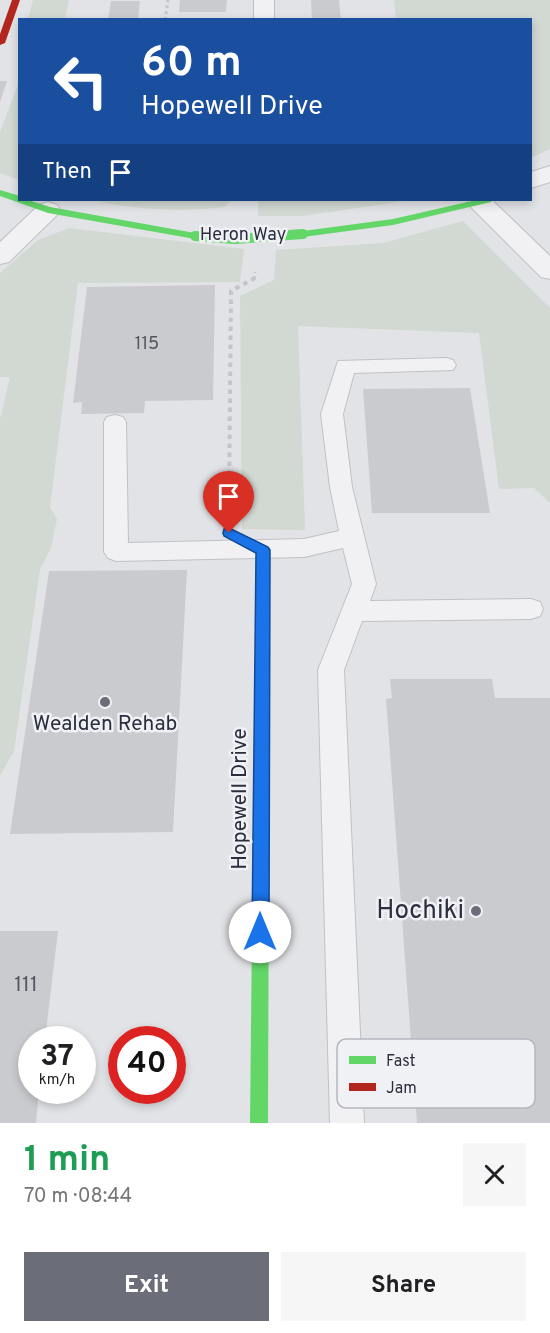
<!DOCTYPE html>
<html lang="en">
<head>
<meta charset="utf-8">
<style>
  :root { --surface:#fff; --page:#f6f6f6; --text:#202124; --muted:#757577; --accent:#6b6d79 }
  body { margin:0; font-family:Overpass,sans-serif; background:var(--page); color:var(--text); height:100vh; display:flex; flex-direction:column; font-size:22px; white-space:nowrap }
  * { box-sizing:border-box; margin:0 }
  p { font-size:20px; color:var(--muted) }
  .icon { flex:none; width:33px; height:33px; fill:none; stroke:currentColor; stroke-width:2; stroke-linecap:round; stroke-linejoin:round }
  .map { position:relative; height:1123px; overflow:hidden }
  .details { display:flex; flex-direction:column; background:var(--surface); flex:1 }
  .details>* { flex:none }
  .top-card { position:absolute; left:18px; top:18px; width:514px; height:183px; border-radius:0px; box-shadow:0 3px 9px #0003; background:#1a4fa0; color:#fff; overflow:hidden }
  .speed { position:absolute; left:18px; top:1026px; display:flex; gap:12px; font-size:30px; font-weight:700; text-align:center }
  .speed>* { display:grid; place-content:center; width:78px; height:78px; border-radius:50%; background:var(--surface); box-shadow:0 3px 9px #0003; line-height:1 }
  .speed small { font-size:15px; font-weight:400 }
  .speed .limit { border:9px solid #d22; background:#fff; color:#111 }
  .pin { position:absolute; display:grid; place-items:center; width:51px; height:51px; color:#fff; margin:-62px -26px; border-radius:50% 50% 50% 0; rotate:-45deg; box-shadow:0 0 6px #0007 }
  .pin .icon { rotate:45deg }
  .me { position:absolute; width:66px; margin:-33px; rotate:0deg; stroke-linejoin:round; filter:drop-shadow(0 0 4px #0008) }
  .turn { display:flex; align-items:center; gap:21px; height:126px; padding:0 24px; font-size:27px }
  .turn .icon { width:78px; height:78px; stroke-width:2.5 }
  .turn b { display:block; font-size:42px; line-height:51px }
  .then { display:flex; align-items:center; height:57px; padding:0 24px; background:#0003; gap:12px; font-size:22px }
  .round { display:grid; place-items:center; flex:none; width:63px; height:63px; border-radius:0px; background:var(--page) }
  .summary { display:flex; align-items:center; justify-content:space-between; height:102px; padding:0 24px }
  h1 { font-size:36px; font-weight:700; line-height:45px; color:#1e9e55 }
  .action { display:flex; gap:12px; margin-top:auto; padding:12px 24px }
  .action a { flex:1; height:69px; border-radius:0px; background:var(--accent); color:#fff; font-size:24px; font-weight:700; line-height:69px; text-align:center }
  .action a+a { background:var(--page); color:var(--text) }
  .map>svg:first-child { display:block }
</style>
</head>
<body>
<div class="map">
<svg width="550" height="1123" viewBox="0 0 550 1123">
  <rect width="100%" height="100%" fill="#e2e3e6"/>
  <path fill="#d1d9d2" d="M33 0H69L65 19H28Z
    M394 0H550V149L531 158V20L396 19Z
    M19 82V180L0 173V132Z
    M93 200H231L225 207C182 212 135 210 93 200Z
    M258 200H411L303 216H258Z
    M463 221 550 308V503L534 488 499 489 479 333 298 326 305 530 242 529 240 296 274 280 276 250 383 243Z
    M69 228 244 249 240 282 78 283 50 507 57 519 51 548 40 569 14 751 0 776V419L10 377H0V273L38 240Z"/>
  <path fill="#cacbce" d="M180 0H227L226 12H179Z
    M311 0H339L341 20H312Z
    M111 1H140L138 20H108Z
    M0 81H7L0 102Z
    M215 285 213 400 145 401 144 413 81 414 82 402 73 403 87 287Z
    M470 388 490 513H372L363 389Z
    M187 570 173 832 10 834 49 571Z
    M390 679H492L495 698H550V1123H417L386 699 392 698Z
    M0 931H58L45 1040H32V1090H39L36 1123H0Z"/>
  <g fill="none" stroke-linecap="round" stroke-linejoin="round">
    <defs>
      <path id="lane" d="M446 358 453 360 456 365 453 370 354 373 343 414 352 487 376 584 370 601 531 599 540 602 543 609 540 616 531 619 362 621 344 670 364 1123H330L318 670 352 584 343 548 304 557 116 561 108 558 104 552V422L107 417 115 415 123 417 126 422 128 543 304 539 339 531 330 487 321 414 338 361Z"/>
      <path id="street" d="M254 0H274V20H254Z
        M550 166V182L531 188V172Z
        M469 200H492L550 256V279L541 277 471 207 468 202Z
        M48 202 57 205 61 210 57 215 9 262 0 264V242L39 205Z"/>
    </defs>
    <use href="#lane" stroke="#c0c1c4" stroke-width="2"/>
    <use href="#street" stroke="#c0c1c4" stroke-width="2"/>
    <path stroke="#c4c4c9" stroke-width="3" stroke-dasharray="3 3" stroke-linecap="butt" d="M165 20 168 0
      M254 279 255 272"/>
    <path stroke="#c4c4c9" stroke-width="4" stroke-dasharray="4.5 4.5" stroke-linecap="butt" d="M229 502 231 291 255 278"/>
    <use href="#lane" fill="#f1f1f3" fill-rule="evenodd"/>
    <use href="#street" fill="#f1f1f3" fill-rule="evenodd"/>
    <path fill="#63d668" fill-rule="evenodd" d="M0 190 20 196V200H28L50 207 195 233 200 236 195 239 48 213 0 196Z
      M476 200H492L491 202 393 225 303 237 298 234 303 231 393 219Z
      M229 528 268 547 270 551 268 1123H250L256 553 224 536 222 533Z"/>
    <path fill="#b3261e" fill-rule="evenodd" d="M12 0H20L5 43 0 45V34Z"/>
    <path stroke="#63d668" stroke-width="10" d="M195 236 235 239 303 234"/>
  </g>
  <path fill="#1a73e8" stroke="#114b97" stroke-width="1.5" d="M229 528 268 547 270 550 269 932 266 938 260 940 254 938 252 932 256 553 224 536 223 533 224 529Z"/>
  <g fill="#6b6d79" stroke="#f0f1f5" stroke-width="2">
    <circle cx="105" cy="702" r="6"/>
    <circle cx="476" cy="911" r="6"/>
  </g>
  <g text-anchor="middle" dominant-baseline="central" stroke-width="5" stroke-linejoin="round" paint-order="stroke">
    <g font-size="18" fill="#2b2e3e" stroke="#f0f1f5">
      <text x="243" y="235">Heron Way</text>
    </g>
    <g font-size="18" fill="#545663">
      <text x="147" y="344">115</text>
    </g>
    <g font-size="21" fill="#2b2e3e" stroke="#f0f1f5">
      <text x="105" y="724">Wealden Rehab</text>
    </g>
    <g font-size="21" fill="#2b2e3e" stroke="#f0f1f5">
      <text transform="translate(240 799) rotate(-90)">Hopewell Drive</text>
    </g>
    <g font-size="21" fill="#545663">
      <text x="26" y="985">111</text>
    </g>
    <g font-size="26" fill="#2b2e3e" stroke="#f0f1f5" text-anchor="end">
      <text x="464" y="911">Hochiki</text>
    </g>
  </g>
  <rect x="337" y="1039" width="198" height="69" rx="9" fill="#f0f1f5" stroke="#b5b6be" stroke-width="1.5"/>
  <rect x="349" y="1056" width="27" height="8" fill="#63d668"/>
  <rect x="349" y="1083" width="27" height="8" fill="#b3261e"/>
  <g font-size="16" fill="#2b2e3e">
    <text x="386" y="1066">Fast</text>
    <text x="386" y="1093">Jam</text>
  </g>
</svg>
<div class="speed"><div>37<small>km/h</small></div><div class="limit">40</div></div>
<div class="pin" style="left:229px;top:533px;background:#d93025"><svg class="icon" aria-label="arrive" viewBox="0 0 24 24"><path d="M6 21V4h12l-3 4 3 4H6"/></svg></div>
<svg class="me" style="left:260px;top:932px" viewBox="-20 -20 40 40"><circle r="19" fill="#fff"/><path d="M0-13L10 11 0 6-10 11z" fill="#1a73e8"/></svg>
<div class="top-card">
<div class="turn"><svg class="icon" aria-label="left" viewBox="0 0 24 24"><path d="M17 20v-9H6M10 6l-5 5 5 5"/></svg><div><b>60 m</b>Hopewell Drive</div></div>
<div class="then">Then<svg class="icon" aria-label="arrive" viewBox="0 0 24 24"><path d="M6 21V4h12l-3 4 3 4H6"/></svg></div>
</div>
</div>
<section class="details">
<div class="summary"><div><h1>1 min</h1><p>70 m · 08:44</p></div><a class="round"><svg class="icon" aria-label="close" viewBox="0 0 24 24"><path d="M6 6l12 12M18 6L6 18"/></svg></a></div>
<div class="action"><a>Exit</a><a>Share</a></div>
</section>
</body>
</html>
